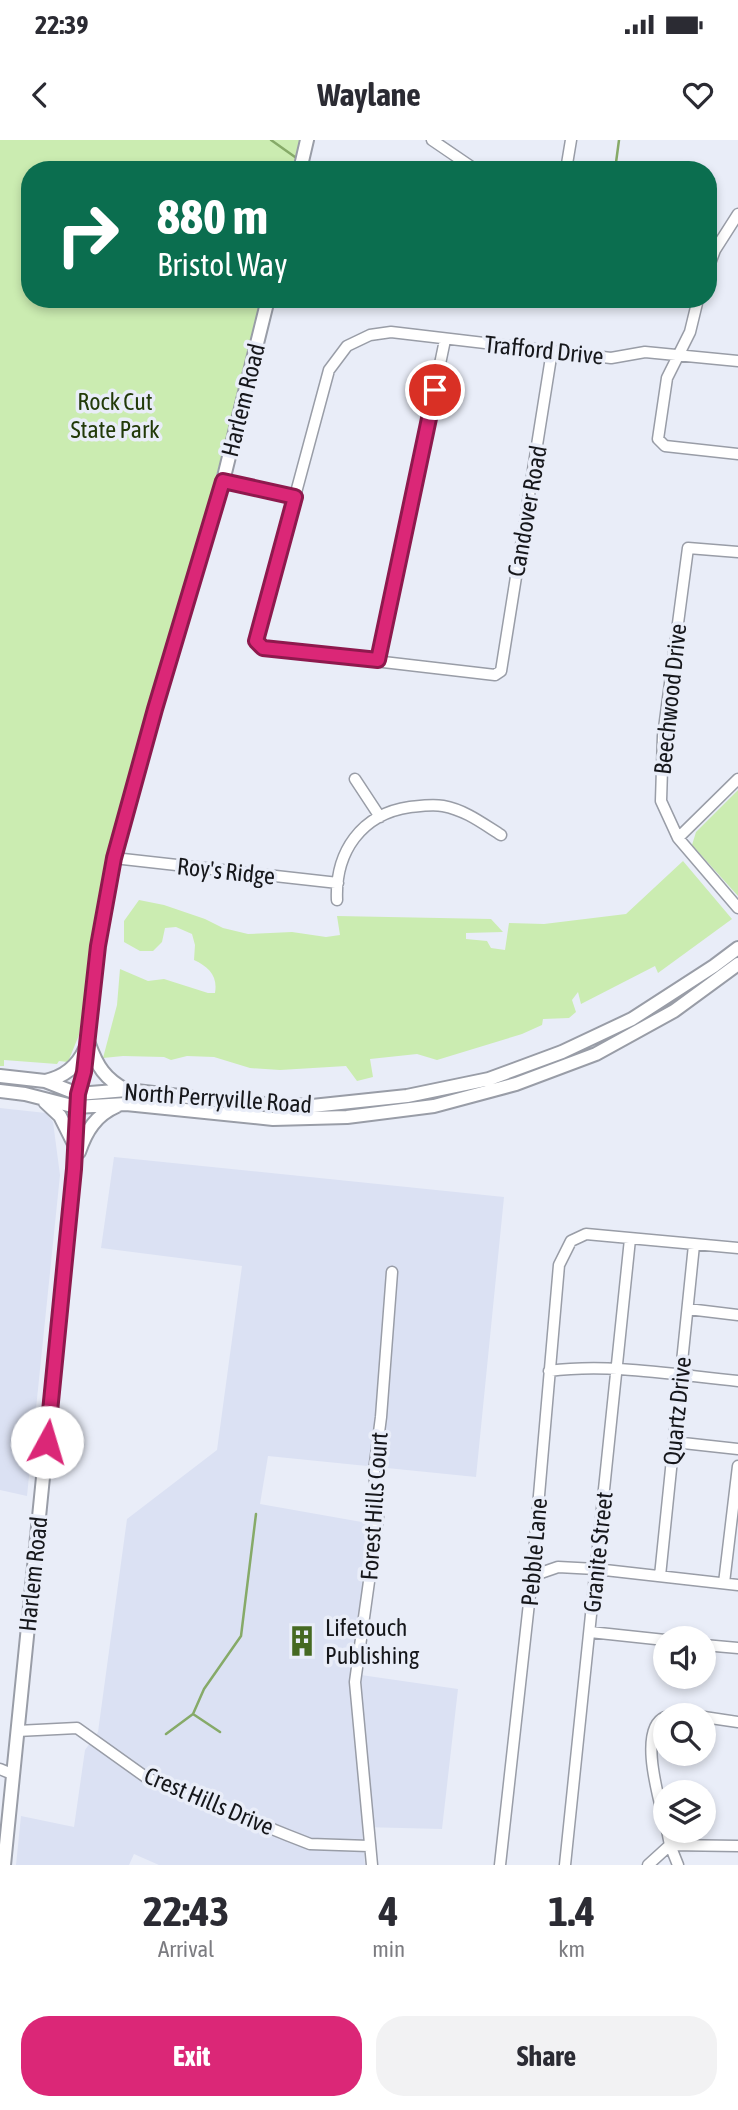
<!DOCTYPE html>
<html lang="en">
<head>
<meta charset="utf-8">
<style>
  :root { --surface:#fff; --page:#f2f2f3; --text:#2b2b33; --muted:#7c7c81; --accent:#db2777 }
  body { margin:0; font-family:"Asap Condensed",sans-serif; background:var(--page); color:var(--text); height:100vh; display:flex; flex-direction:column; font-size:26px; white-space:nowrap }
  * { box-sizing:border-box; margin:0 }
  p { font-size:23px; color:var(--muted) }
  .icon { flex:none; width:38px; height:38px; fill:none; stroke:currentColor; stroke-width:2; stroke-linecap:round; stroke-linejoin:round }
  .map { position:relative; height:1725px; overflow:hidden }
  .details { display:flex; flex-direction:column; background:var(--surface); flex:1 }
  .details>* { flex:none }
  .banner { position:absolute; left:21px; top:21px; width:696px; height:147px; border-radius:28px; box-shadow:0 4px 10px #0003; background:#0b6e4f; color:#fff; overflow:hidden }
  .fabs { position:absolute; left:653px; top:1486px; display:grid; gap:14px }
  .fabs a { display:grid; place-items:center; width:63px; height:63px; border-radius:50%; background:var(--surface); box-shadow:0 4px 10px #0003; font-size:35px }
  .pin { position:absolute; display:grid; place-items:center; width:60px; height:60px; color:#fff; margin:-30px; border:4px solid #fff; border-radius:50%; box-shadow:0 2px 7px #0007 }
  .me { position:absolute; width:77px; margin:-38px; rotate:6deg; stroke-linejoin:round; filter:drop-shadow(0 0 5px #0008) }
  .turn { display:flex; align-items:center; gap:24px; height:147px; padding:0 21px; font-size:32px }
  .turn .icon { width:91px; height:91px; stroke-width:2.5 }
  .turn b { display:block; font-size:49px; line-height:60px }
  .eta { display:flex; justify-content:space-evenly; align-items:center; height:119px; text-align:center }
  .eta b { font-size:42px; font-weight:700; line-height:49px }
  .cta { display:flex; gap:14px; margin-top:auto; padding:14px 21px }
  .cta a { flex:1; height:80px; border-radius:28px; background:var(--accent); color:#fff; font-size:28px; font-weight:700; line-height:80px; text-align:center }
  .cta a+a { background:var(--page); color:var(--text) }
  .status { display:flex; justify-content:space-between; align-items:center; height:49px; padding:0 35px; background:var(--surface); direction:ltr }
  .status svg { height:19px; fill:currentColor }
  header { display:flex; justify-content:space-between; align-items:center; height:91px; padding:0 21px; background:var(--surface); font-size:32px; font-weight:700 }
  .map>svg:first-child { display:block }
</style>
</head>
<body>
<div class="status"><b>22:39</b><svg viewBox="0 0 49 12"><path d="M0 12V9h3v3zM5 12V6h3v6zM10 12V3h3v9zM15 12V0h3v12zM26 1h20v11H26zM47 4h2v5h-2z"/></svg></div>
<header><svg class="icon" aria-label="back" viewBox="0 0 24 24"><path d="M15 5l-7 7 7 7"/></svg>Waylane<svg class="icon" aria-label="heart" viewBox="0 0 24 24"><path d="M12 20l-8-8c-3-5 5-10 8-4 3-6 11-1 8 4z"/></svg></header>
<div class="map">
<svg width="738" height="1725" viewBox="0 0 738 1725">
  <rect width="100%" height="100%" fill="#e9edf8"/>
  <path fill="#dbe1f3" d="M0 968 46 973 53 982 60 1035 27 1356 0 1350Z
    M114 1017 504 1057 476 1337 268 1316 260 1364 373 1384 354 1534 458 1549 442 1689 362 1687 365 1725H159L134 1714 129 1725H16L21 1676 74 1687 85 1610 98 1592 127 1379 217 1310 242 1126 101 1108Z"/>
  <path fill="#cbecb1" d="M0 0H300L293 30H30V159H262L243 240 99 753 79 895 68 922 59 921 57 924 4 920V926H0Z
    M738 650V756L692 705 696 692Z
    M683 721 732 779 658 833 655 826 581 864 578 852 572 860 576 872 569 878 543 879 542 885 522 894 437 920 417 914 370 919 373 937 357 941 346 926 280 930 250 928 214 917 187 916 171 920 164 917 123 916 103 918 117 865 120 829 148 841 164 839 208 853H215C218 836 209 827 194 820L195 805 192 794 176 787 165 788 162 802 153 811H140L124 802V781L139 760 164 765 205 779 223 788 248 794 292 792 326 797 340 795 337 776 491 779 503 792 466 793V799L487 801 491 808 505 810 509 783 544 784 626 774Z"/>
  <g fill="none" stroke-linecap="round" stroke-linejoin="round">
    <path stroke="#86aa68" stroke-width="2.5" d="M271 0 295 17
      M615 30 619 0
      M193 1574 220 1592
      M166 1594 193 1574 204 1549 241 1496 256 1374"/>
    <defs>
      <path id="minor" d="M432 0 476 30
        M566 30 571 0
        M709 126 715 110 738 74
        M698 159 690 192 667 238 658 299 665 306 738 314
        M552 211 501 531 495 535 263 508 256 501 329 230 347 206 370 195 391 192 611 218 645 212 738 221
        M223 341 295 357
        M738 412 688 408 663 596 661 661 678 698 738 768
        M378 520 445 200
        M355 639 380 677
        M678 698 738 639
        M114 718 338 743
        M337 760C335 712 361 674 410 667 420 666 432 664 443 666 465 670 482 683 501 695
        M688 1169 738 1175
        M549 1231C611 1223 676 1235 738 1241
        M674 1302 738 1309
        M532 1436 558 1427 596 1429 738 1445
        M660 1436 694 1105
        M724 1443 738 1326
        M590 1492 665 1500
        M704 1505 738 1508
        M665 1577C637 1589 660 1662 665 1684
        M704 1577 738 1582
        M17 1591 77 1588 147 1638 287 1695 310 1704 369 1706
        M0 1629 12 1634
        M372 1725 355 1542 378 1377 374 1331 381 1277 392 1132
        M500 1725 532 1436 559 1125 571 1101 586 1094 738 1108
        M565 1725 630 1099
        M648 1725 670 1705 667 1690
        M678 1725 670 1705 738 1706"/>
      <path id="major" d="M300 30 307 0
        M89 904C97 926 105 939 126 950
        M0 936 45 941 78 954 127 950 242 963 312 966 407 956 489 939 562 912 632 879 714 826 738 808
        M45 941C64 937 77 927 85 909
        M0 951 25 954 76 967 126 964 273 979 347 977 434 966 516 944 596 914 674 871 738 824
        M45 962 60 976 74 1004
        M79 1012C86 991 96 975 117 966
        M4 1725 74 1029 78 954 84 932 98 806 114 718 155 569 223 341 268 159"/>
    </defs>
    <use href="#minor" stroke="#999da7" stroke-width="13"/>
    <use href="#major" stroke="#999da7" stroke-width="16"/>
    <use href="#minor" stroke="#fff" stroke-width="10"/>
    <use href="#major" stroke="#fff" stroke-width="12"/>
  </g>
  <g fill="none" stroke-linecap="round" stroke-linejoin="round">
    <defs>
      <path id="route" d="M47 1302 74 1029 78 954 84 932 98 806 114 718 155 569 223 341 295 357 256 501 263 508 378 520 435 250"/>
    </defs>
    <use href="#route" stroke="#8e194d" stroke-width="18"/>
    <use href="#route" stroke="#db2777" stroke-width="12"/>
  </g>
  <defs>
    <symbol id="building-bare" viewBox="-9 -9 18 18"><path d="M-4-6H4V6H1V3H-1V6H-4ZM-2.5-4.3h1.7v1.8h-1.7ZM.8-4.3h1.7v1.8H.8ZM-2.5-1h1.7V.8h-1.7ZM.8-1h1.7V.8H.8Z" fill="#456921" stroke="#e9edf8" stroke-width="2.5" paint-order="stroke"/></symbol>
  </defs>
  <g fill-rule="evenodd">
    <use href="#building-bare" x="280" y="1479" width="44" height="44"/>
  </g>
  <g text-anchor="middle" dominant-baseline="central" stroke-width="7" stroke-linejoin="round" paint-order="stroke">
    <g font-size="24" fill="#16171b" stroke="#e9edf8">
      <text transform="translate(544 210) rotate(6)">Trafford Drive</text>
      <text transform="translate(243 260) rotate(-76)">Harlem Road</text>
      <text transform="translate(527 371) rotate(-80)">Candover Road</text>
      <text transform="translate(670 559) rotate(-84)">Beechwood Drive</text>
      <text transform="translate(226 731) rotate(6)">Roy's Ridge</text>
      <text transform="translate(218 958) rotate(4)">North Perryville Road</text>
      <text transform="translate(677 1271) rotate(-84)">Quartz Drive</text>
      <text transform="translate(374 1366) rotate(-86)">Forest Hills Court</text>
      <text transform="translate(534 1412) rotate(-85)">Pebble Lane</text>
      <text transform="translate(598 1412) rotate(-84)">Granite Street</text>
      <text transform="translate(33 1434) rotate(-84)">Harlem Road</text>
      <text transform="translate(209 1661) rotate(23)">Crest Hills Drive</text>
    </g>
    <g font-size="24" fill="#223a09" stroke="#e9edf8">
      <text x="115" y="261">Rock Cut<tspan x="115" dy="28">State Park</tspan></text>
    </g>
    <g font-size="24" fill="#16171b" stroke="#e9edf8" text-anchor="start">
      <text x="325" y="1487">Lifetouch<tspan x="325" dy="28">Publishing</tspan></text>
    </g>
  </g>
</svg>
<div class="fabs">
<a><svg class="icon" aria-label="sound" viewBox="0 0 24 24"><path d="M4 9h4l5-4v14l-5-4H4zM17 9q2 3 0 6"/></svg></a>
<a><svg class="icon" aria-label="search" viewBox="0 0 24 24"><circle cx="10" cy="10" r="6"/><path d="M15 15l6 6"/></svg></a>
<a><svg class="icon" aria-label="layers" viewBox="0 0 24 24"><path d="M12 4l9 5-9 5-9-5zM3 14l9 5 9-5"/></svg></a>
</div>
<div class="pin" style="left:435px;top:250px;background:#d93025"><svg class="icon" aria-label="arrive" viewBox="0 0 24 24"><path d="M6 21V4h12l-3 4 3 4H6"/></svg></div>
<svg class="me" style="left:47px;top:1302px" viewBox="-20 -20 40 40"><circle r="19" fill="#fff"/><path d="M0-13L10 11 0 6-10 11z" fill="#db2777"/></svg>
<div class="banner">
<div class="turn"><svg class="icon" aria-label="right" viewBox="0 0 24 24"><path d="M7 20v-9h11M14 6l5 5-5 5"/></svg><div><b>880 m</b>Bristol Way</div></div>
</div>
</div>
<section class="details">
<div class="eta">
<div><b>22:43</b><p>Arrival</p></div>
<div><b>4</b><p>min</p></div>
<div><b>1.4</b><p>km</p></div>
</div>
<div class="cta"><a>Exit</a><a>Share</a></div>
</section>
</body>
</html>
